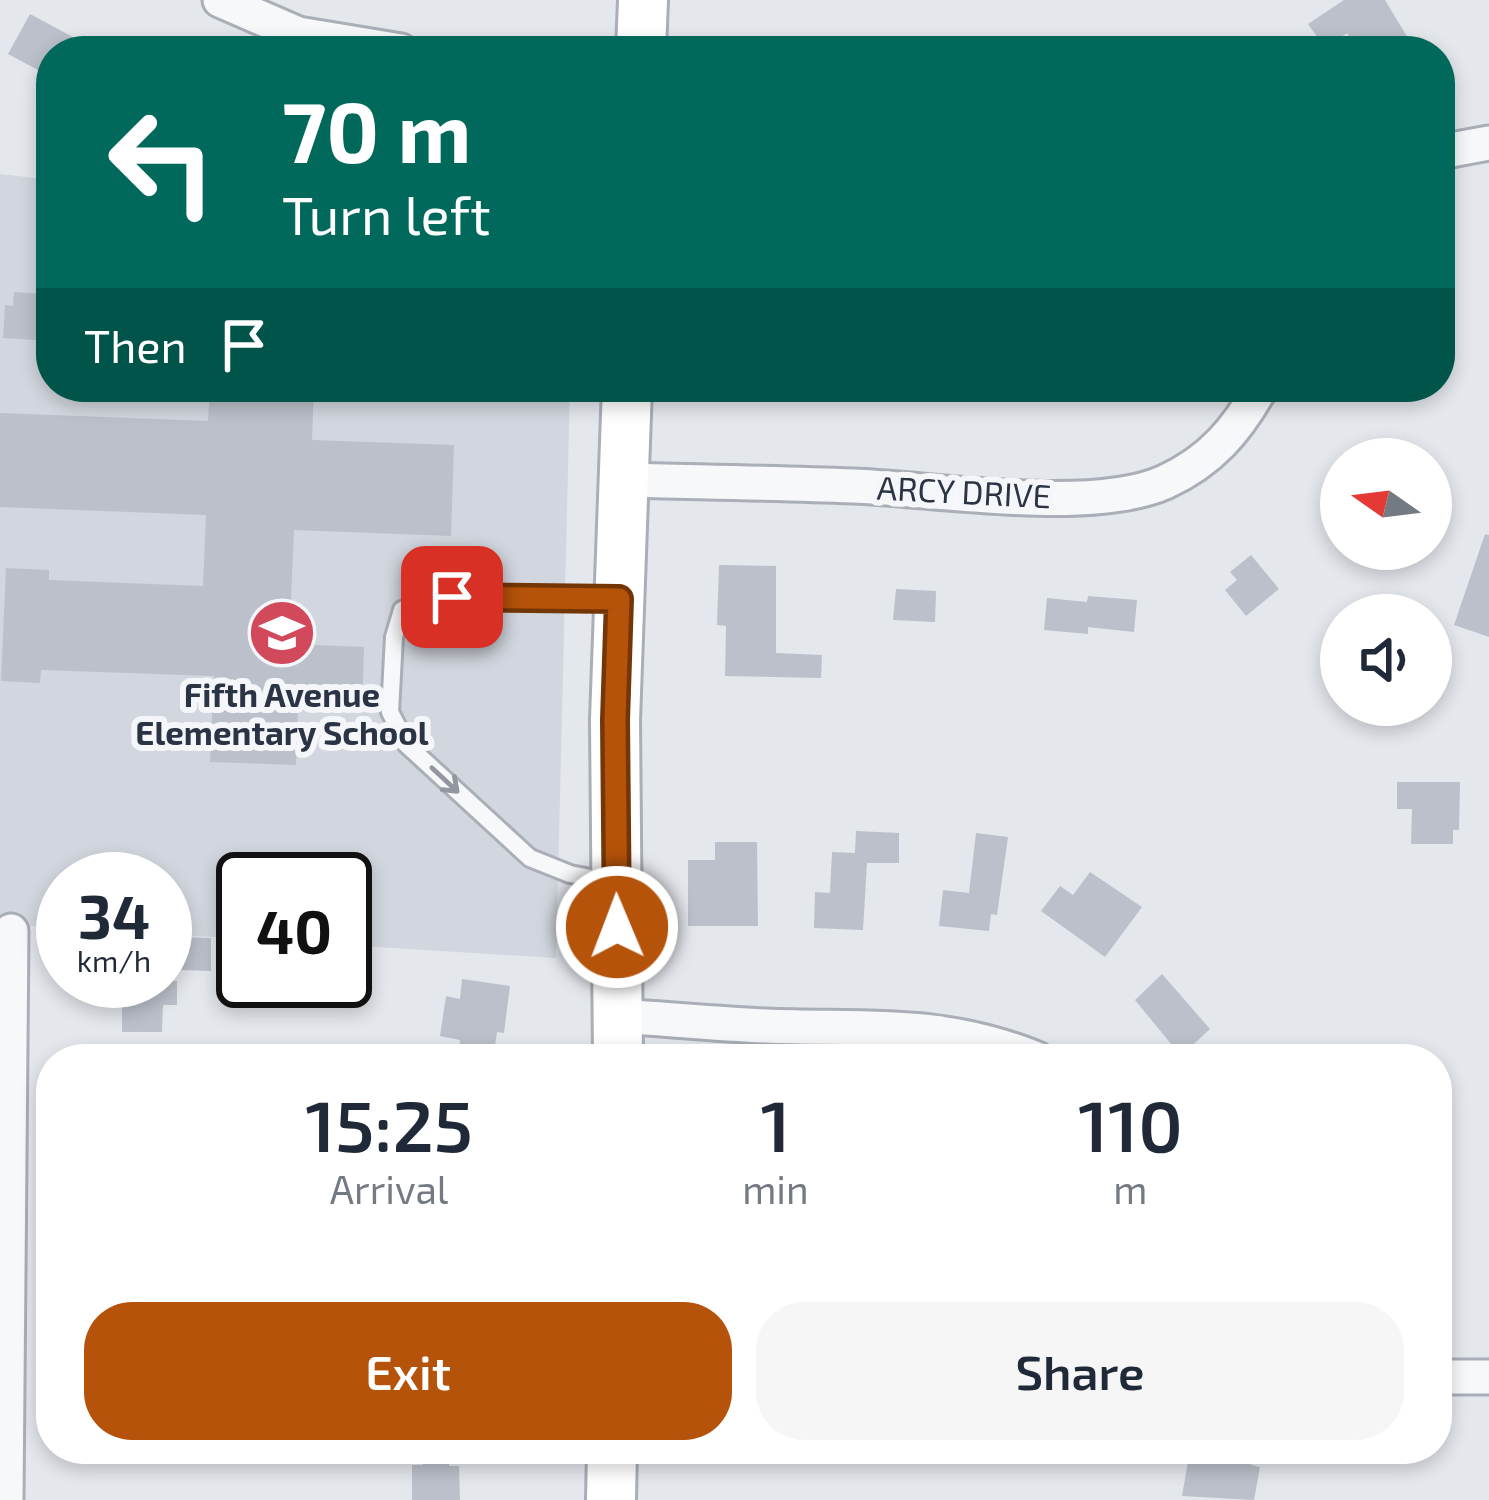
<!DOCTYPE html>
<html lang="en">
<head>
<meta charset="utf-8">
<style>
  :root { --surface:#fff; --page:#f6f6f7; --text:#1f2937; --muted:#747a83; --accent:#b45309 }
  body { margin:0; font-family:"Exo 2",sans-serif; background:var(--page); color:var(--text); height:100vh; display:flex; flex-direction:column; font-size:45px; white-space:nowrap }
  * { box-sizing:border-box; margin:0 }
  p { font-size:39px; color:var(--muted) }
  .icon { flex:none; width:66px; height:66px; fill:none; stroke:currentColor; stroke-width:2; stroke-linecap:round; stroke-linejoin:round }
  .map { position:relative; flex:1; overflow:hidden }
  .sheet { position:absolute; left:36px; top:1044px; width:1416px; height:420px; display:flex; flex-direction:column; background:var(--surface); border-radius:48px; box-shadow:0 6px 18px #0003 }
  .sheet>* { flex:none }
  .guide { position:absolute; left:36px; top:36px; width:1419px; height:366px; border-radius:48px; box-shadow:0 6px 18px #0003; background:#00695c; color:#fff; overflow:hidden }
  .needle { width:78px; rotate:284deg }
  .fabs { position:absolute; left:1320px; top:438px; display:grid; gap:24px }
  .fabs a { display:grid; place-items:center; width:132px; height:132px; border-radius:50%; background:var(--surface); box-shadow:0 6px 18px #0003; font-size:60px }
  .speed { position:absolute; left:36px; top:852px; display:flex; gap:24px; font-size:60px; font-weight:700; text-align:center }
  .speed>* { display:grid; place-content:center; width:156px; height:156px; border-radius:50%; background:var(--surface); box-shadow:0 6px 18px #0003; line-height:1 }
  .speed small { font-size:30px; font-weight:400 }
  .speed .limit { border:6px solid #111; border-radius:18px; background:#fff; color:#111 }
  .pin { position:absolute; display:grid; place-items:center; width:102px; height:102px; color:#fff; margin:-51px; border-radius:24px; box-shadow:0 6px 18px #0006 }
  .me { position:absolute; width:132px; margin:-66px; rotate:359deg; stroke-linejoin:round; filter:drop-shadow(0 0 9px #0008) }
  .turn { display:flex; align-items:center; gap:42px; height:252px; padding:0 48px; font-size:54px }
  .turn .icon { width:156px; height:156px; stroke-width:2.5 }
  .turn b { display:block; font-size:84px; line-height:102px }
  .then { display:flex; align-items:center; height:114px; padding:0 48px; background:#0003; gap:24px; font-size:45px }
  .eta { display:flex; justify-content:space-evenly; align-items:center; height:204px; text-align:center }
  .eta b { font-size:72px; font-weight:600; line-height:84px }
  .primary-button { display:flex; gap:24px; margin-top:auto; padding:24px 48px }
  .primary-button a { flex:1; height:138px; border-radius:48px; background:var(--accent); color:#fff; font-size:48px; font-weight:600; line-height:138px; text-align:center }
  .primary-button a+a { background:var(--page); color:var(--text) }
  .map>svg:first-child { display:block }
</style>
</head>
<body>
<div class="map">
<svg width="1489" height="1500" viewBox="0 0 1489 1500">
  <rect width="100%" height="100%" fill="#e4e7ec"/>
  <path fill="#d2d6de" d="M0 174 51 180V387H570L556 958 345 945V879H243V939L165 934V879H63V928L0 924Z"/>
  <path fill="#bbc0ca" d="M1344 0H1385L1411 43 1397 51H1358L1347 33 1325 48 1308 24Z
    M30 14 99 51H51V77L8 54Z
    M14 292 44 294 43 306H51V341L3 338 5 305 13 306Z
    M210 387H314L312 440 454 445 451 536 294 530 289 644 364 647 362 712 298 710 296 765 210 762 214 676 41 670 40 683 1 681 6 568 49 570V580L203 586 206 515 0 507V413L208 421Z
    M1485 534 1489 535V637L1454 625Z
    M1251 555 1279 589 1246 616 1225 590 1237 580 1230 572Z
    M719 565 776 566V653L822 655 821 678 725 676 726 626 717 625Z
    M896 589 936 591 935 622 893 620Z
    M1088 596 1137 600 1134 632 1088 627V634L1044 630 1047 598 1087 602Z
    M1397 782H1460L1459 830H1453V844H1411L1412 809H1397Z
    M856 831 899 833V863H867L863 930 814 928 815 892 830 893 832 852 855 853Z
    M976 833 1008 837 997 915 991 914 989 931 939 926 943 890 969 893Z
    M715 842H757L758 926H688V860H715Z
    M1090 872 1142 907 1105 957 1041 911 1060 886 1073 895Z
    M179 937 211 938V971L179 970Z
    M1162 974 1210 1029 1181 1056 1135 1000Z
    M462 979 510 986 504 1033 497 1032 493 1059H458L460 1040 440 1036 446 996 460 999Z
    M122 981H177V1005H163L162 1032H122Z
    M1190 1450 1252 1461 1251 1465 1260 1467 1254 1500 1182 1496Z
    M423 1461H449V1466H459L460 1500H412V1465H423Z"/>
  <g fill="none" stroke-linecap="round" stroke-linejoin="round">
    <defs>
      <path id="lane" d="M611 882 570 874 530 858 407 745 390 712 394 637 402 610 452 597 618 599"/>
      <path id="street" d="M220 0 298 34 401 51
        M1440 152 1489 143
        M623 480C700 482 777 483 853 486 935 489 1092 515 1165 482 1211 461 1237 430 1261 387
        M618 1016C667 1019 717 1024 766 1026 866 1030 941 1020 1037 1059
        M1437 1377H1489
        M6 1500 11 931"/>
      <path id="secondary" d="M641 51 643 0
        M618 1059 615 720 627 387
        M611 1500 612 1449"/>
    </defs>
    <use href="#lane" stroke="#a9aeb7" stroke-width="22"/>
    <use href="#street" stroke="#a9aeb7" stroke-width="39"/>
    <use href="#secondary" stroke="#a9aeb7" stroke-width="54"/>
    <use href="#lane" stroke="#f7f8fa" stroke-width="16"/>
    <use href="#street" stroke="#f7f8fa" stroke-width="33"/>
    <use href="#secondary" stroke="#fff" stroke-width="48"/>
  </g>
  <defs><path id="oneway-shaft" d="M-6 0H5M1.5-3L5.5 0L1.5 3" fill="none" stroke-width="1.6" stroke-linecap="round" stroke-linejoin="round" transform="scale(3)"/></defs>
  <use stroke="#9196a0" href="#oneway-shaft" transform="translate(445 780) rotate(43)"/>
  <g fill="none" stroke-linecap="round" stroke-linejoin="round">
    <defs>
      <path id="route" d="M452 597 619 599 615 720 617 927"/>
    </defs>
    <use href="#route" stroke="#753606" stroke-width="30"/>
    <use href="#route" stroke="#b45309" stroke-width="21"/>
  </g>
  <defs>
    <symbol id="school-disc" viewBox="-11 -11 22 22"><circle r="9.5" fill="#d1495b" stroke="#f4f6f9"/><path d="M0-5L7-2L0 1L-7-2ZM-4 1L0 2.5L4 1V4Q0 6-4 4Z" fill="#fff"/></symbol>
  </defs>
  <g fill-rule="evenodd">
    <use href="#school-disc" x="244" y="595" width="76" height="76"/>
  </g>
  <g text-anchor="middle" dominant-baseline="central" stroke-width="12" stroke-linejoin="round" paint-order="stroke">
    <g font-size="33" fill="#2b3445" stroke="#f4f6f9">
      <text transform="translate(964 491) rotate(3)">ARCY DRIVE</text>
    </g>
    <g font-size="33" font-weight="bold" fill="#2b3445" stroke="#f4f6f9">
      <text x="282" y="694">Fifth Avenue<tspan x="282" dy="38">Elementary School</tspan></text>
    </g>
  </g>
</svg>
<div class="fabs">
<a><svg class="needle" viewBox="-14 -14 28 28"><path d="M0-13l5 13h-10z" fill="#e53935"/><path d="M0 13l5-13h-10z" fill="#747a83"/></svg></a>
<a><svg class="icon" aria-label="sound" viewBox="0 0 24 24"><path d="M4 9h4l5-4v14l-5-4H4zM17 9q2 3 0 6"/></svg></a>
</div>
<div class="speed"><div>34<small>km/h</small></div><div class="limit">40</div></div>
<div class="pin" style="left:452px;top:597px;background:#d93025"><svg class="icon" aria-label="arrive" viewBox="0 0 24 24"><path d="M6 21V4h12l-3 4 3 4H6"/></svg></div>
<svg class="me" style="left:617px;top:927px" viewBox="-20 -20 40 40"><circle r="17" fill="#b45309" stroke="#fff" stroke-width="3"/><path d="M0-11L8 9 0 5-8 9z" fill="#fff"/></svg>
<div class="guide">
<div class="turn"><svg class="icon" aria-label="left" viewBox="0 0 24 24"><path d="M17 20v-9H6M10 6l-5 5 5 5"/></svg><div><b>70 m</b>Turn left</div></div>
<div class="then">Then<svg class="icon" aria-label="arrive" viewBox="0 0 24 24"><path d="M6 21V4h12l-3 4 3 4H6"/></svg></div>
</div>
<section class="sheet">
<div class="eta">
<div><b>15:25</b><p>Arrival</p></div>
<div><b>1</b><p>min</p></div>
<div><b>110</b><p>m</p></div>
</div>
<div class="primary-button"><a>Exit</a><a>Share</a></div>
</section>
</div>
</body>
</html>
